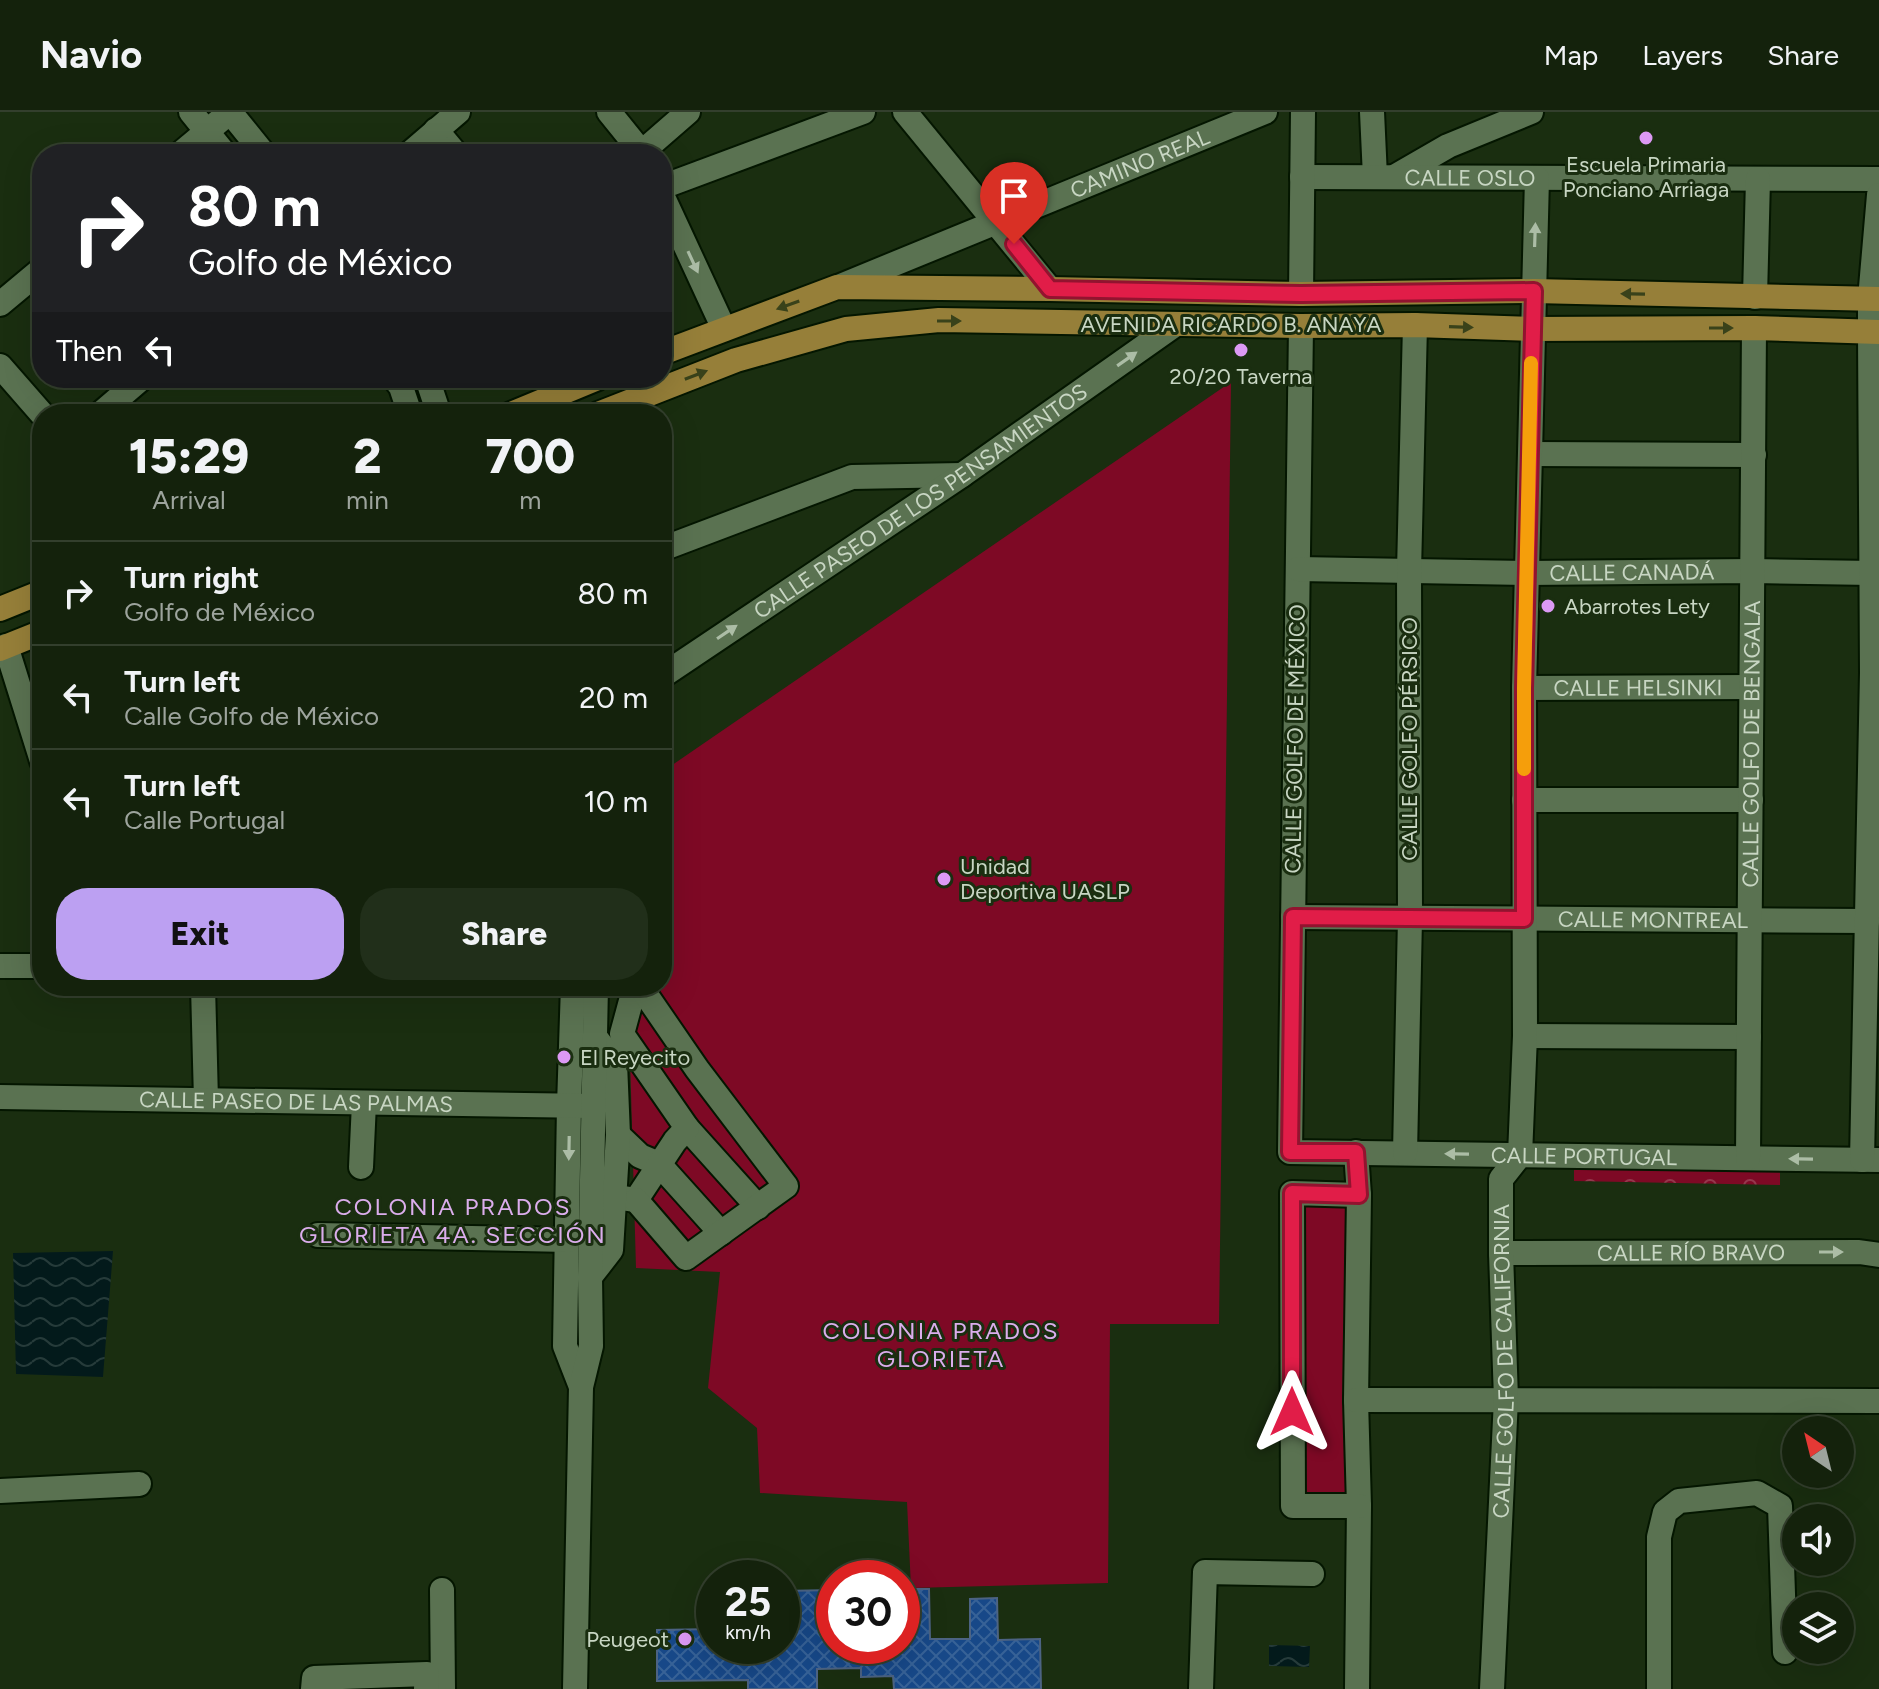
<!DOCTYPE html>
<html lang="en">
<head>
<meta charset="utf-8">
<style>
  :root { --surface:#14220c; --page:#212f1a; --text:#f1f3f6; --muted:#9da49d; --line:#333f2d; --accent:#bca0f2 }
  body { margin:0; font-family:Figtree,sans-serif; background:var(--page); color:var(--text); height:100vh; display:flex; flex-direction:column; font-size:30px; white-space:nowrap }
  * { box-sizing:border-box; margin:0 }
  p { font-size:26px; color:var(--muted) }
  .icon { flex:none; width:44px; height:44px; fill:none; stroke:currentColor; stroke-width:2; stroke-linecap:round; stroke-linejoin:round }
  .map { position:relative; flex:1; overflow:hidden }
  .panel { position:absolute; left:32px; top:292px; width:640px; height:592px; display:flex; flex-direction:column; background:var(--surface); border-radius:32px; box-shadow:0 8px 32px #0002,0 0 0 2px var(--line) }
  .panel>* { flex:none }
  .guide { position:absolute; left:32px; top:32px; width:640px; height:244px; border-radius:32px; box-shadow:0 8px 32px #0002,0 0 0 2px var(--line); background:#202124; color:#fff; overflow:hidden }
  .needle { width:52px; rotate:325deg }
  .buttons { position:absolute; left:1782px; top:1304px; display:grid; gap:16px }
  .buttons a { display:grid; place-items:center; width:72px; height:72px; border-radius:50%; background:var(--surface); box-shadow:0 8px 32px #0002,0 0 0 2px var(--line); font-size:40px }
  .speed { position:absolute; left:696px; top:1448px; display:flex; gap:16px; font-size:40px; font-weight:700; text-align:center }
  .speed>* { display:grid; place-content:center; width:104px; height:104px; border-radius:50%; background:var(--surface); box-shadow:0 8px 32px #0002,0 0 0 2px var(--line); line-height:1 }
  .speed small { font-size:20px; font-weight:400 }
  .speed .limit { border:12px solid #d22; background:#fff; color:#111 }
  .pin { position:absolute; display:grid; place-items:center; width:68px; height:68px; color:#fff; margin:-82px -34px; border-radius:50% 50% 50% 0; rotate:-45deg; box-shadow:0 0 8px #0007 }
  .pin .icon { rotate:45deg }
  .me { position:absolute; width:88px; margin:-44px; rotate:0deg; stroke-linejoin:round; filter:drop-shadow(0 0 6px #0008) }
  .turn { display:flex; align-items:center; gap:28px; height:168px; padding:0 24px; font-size:36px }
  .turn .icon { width:104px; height:104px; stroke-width:2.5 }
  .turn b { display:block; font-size:56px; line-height:68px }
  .then { display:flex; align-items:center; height:76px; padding:0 24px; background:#0003; gap:16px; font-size:30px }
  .eta { display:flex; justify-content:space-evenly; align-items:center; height:136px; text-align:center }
  .eta b { font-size:48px; font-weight:800; line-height:56px }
  .action { display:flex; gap:16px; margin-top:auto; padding:16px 24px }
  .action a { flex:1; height:92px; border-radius:32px; background:var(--accent); color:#111; font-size:32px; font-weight:800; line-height:92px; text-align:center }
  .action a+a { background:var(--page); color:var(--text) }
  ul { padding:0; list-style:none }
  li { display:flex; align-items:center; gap:24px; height:104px; padding:0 24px; border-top:2px solid var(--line) }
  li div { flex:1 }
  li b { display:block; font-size:30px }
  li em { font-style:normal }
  header { display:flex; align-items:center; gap:48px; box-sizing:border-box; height:112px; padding:0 40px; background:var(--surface); border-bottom:2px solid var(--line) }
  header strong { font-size:38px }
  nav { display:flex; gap:44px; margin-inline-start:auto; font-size:28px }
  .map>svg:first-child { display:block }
</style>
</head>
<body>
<header>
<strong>Navio</strong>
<nav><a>Map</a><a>Layers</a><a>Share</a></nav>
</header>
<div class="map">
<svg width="1879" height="1577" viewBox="0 0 1879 1577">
  <defs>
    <pattern id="forest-crowns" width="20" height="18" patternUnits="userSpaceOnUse" patternTransform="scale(2)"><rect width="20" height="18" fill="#7e0925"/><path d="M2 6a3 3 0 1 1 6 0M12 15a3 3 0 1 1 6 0" fill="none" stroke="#94384d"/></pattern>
    <pattern id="water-waves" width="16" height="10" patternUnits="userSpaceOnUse" patternTransform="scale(2)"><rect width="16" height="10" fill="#031a1b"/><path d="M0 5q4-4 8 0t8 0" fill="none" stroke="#263b3a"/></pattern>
    <pattern id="building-cross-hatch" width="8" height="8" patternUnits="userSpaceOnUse" patternTransform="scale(2)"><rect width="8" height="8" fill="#174888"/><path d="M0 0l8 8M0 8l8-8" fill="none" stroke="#376297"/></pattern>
  </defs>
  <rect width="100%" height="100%" fill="#1a2e10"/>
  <path fill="#7e0925" d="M1231 270 1219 1212H1110L1108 1471 911 1476 907 1390 760 1381 757 1316 708 1276 720 1160 636 1156 628 874H662V660Z
    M1304 1093 1350 1094 1347 1385 1301 1386Z"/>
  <path fill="url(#forest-crowns)" d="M1574 1048 1780 1052V1073L1574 1069Z"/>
  <path fill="url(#water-waves)" d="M113 1139 103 1265 16 1262 13 1141Z
    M1269 1533 1310 1534 1309 1555 1269 1554Z"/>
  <path fill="url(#building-cross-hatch)" stroke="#4c6383" stroke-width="2" d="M902 1477H929L930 1527H970V1487L997 1486 998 1528 1040 1527 1041 1577H894L893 1564 861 1565V1556L817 1557V1577H748V1568L657 1569V1518L714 1517V1534H782V1479L834 1478V1534H902Z"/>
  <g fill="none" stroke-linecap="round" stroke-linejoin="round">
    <defs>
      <g id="minor">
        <path d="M191 0 225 42"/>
        <path d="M230 0 264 42"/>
        <path d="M609 0 643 42"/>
        <path d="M905 0 1050 177"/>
        <path d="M1372 0 1375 65"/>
        <path d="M436 18 456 42"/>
        <path d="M642 40 688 0"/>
        <path d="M180 42 230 0"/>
        <path d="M409 42 458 0"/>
        <path d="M1396 64 1448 34 1531 0"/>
        <path id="s1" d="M1302 65 1879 67"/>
        <path d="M662 75 863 0"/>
        <path d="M662 83 724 217"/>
        <path id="s2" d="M838 175 1265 0"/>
        <path d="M1301 182 1303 0"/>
        <path d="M1755 185 1758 67"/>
        <path d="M0 192 42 157"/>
        <path id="s3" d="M1301 214 1290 1040 1879 1048"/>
        <path d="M0 254 42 302"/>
        <path d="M394 266 401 275 410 302"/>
        <path d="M427 266 439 302"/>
        <path d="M100 302 142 266"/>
        <path d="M1531 342 1754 343"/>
        <path d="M662 437 852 365 962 363"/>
        <path id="s4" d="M1298 457 1527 461 1753 459 1872 461"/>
        <path d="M6 534 42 649"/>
        <path id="s5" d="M662 564 962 363 1176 212"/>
        <path id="s6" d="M1524 576 1751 575"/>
        <path d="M1524 688H1751"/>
        <path id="s7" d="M1293 805 1867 809"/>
        <path d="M0 854H42"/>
        <path d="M203 874 206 988"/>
        <path d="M573 874 569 994 565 1234 581 1275"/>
        <path d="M1525 924 1749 925"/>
        <path id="s8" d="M0 985 593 994"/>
        <path d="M687 1016 758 1095"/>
        <path d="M618 1023 640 1044 659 1052 721 1121"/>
        <path d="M1356 1040 1359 1083 1356 1288 1359 1394 1357 1577"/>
        <path d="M1405 1041 1410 806 1409 459 1415 213"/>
        <path id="s9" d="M1748 1046 1754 216"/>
        <path d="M1862 1048 1872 561 1870 220V187L1879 83"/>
        <path d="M361 1055 364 991"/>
        <path d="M1359 1083 1292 1081 1293 1394H1359"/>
        <path d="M615 1085 636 1088 675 1029 687 1016 622 922 635 874"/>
        <path d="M636 1088 686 1146 786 1074 697 957 640 874"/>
        <path d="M318 1123 568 1128"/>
        <path id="s10" d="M1501 1141 1859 1140 1879 1143"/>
        <path d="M590 1165 611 1138 618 1023 615 951 596 926"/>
        <path d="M1356 1288 1879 1289"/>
        <path d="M0 1379 139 1372"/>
        <path d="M442 1478 443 1577"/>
        <path d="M313 1577 314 1566 427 1562 426 1577"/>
        <path d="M575 1577 581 1275 591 1234 590 1165 596 874"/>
        <path d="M1201 1577 1205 1460 1312 1462"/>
        <path id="s11" d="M1492 1577 1506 1287 1501 1141V1067L1520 1043 1525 924 1524 576 1537 66"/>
        <path d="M1659 1577V1425L1665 1400 1679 1389 1757 1381 1780 1394 1785 1540"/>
      </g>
      <path id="major" d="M662 241 837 175 1050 177 1301 182 1534 179 1879 187
        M511 302 598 266
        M598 302 736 248 846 217 939 208 1301 214 1415 213 1532 217 1754 216 1879 220
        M0 497 42 480
        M0 537 42 520"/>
    </defs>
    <use href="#minor" stroke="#041600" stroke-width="28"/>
    <use href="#major" stroke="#041600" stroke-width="28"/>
    <use href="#minor" stroke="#5a7251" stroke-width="24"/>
    <use href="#major" stroke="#967f39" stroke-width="24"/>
  </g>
  <defs><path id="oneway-solid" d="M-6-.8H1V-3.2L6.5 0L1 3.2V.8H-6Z" transform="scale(2)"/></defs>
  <g fill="#acbda6">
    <use href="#oneway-solid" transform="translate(1535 123) rotate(-88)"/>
    <use href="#oneway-solid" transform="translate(693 150) rotate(65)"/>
    <use href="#oneway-solid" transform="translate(1127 247) rotate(-35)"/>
    <use href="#oneway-solid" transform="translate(727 520) rotate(-34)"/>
    <use href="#oneway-solid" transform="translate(569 1036) rotate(91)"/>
    <use href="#oneway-solid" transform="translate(1457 1042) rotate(-179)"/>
    <use href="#oneway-solid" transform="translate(1801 1047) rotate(-179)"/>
    <use href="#oneway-solid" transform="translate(1831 1140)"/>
  </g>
  <g fill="#39421a">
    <use href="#oneway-solid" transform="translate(1633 182) rotate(-179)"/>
    <use href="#oneway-solid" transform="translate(788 193) rotate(160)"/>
    <use href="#oneway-solid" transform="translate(949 209)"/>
    <use href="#oneway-solid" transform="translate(1461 215) rotate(2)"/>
    <use href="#oneway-solid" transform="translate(1721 216)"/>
    <use href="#oneway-solid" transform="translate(696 263) rotate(-21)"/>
  </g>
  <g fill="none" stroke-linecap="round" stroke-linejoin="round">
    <defs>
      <path id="route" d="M1014 132 1050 177 1301 182 1534 179 1524 576V807L1293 805 1290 1040H1356L1359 1083 1292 1081V1300"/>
    </defs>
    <use href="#route" stroke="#92132f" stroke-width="20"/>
    <use href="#route" stroke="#e11d48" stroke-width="14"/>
    <path stroke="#f59e0b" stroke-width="14" d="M1524 657V576L1531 251"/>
  </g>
  <g fill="#dc99f4" stroke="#1a2e10" stroke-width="3">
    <circle cx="1646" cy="26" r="8"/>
    <circle cx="1241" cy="238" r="8"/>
    <circle cx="1548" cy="494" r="8"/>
    <circle cx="944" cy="767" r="8"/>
    <circle cx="564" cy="945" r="8"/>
    <circle cx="685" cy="1527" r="8"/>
  </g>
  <g text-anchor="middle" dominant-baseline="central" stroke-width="6" stroke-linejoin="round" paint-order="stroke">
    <g font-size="22" fill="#c8d6c3" stroke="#1a2e10">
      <text stroke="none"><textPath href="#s2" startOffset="326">CAMINO REAL</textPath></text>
      <text stroke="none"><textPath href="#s1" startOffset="168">CALLE OSLO</textPath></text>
      <text x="1231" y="212">AVENIDA RICARDO B. ANAYA</text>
      <text stroke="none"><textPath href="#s5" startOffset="312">CALLE PASEO DE LOS PENSAMIENTOS</textPath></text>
      <text stroke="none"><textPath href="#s4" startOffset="334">CALLE CANADÁ</textPath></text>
      <text stroke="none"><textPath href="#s6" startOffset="114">CALLE HELSINKI</textPath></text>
      <text transform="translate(1295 627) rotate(-89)">CALLE GOLFO DE MÉXICO</text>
      <text transform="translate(1409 627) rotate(-90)">CALLE GOLFO PÉRSICO</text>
      <text stroke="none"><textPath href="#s9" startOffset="414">CALLE GOLFO DE BENGALA</textPath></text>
      <text stroke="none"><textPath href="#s7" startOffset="360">CALLE MONTREAL</textPath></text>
      <text stroke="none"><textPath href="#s8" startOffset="296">CALLE PASEO DE LAS PALMAS</textPath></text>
      <text stroke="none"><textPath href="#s3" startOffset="1120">CALLE PORTUGAL</textPath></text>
      <text stroke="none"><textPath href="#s10" startOffset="190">CALLE RÍO BRAVO</textPath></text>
      <text stroke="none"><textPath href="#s11" startOffset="328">CALLE GOLFO DE CALIFORNIA</textPath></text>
    </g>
    <g font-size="22" fill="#c8d6c3" stroke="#1a2e10" text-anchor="start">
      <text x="1646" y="52" text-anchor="middle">Escuela Primaria<tspan x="1646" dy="25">Ponciano Arriaga</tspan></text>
      <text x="1241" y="264" text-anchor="middle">20/20 Taverna</text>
      <text x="1564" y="494">Abarrotes Lety</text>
      <text x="960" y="754">Unidad<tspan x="960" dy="25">Deportiva UASLP</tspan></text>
      <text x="580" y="945">El Reyecito</text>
      <text x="669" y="1527" text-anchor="end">Peugeot</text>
    </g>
    <g font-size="24" letter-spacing="2" fill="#dbadec" stroke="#1a2e10">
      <text x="453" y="1094">COLONIA PRADOS<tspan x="453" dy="28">GLORIETA 4A. SECCIÓN</tspan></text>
      <text x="941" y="1218">COLONIA PRADOS<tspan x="941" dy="28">GLORIETA</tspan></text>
    </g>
  </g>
</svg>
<div class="buttons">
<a><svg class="needle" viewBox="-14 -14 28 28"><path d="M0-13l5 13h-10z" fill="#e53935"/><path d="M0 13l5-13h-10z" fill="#9da49d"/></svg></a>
<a><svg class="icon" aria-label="sound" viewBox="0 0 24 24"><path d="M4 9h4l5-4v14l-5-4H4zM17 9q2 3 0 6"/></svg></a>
<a><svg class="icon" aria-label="layers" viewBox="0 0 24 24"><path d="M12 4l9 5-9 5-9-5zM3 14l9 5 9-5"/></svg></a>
</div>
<div class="speed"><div>25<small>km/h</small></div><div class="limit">30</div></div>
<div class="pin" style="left:1014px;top:132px;background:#d93025"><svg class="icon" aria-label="arrive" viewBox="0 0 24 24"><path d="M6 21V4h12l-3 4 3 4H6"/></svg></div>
<svg class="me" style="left:1292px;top:1300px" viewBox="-20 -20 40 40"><path d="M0-17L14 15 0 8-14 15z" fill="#e11d48" stroke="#fff" stroke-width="4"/></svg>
<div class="guide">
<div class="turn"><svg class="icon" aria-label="right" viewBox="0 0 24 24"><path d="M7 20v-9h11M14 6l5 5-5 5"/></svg><div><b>80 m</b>Golfo de México</div></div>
<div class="then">Then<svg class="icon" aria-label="left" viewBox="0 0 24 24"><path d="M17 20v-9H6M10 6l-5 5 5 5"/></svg></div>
</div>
<section class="panel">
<div class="eta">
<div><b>15:29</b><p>Arrival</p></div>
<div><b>2</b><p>min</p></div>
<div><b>700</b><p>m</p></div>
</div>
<ul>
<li><svg class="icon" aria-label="right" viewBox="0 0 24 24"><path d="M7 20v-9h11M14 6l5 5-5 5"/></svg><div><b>Turn right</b><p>Golfo de México</p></div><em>80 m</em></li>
<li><svg class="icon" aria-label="left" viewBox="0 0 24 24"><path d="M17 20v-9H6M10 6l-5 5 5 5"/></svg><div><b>Turn left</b><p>Calle Golfo de México</p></div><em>20 m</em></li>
<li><svg class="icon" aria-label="left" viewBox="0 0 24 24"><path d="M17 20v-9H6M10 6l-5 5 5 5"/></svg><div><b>Turn left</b><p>Calle Portugal</p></div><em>10 m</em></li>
</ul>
<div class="action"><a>Exit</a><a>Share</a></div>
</section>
</div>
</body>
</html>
